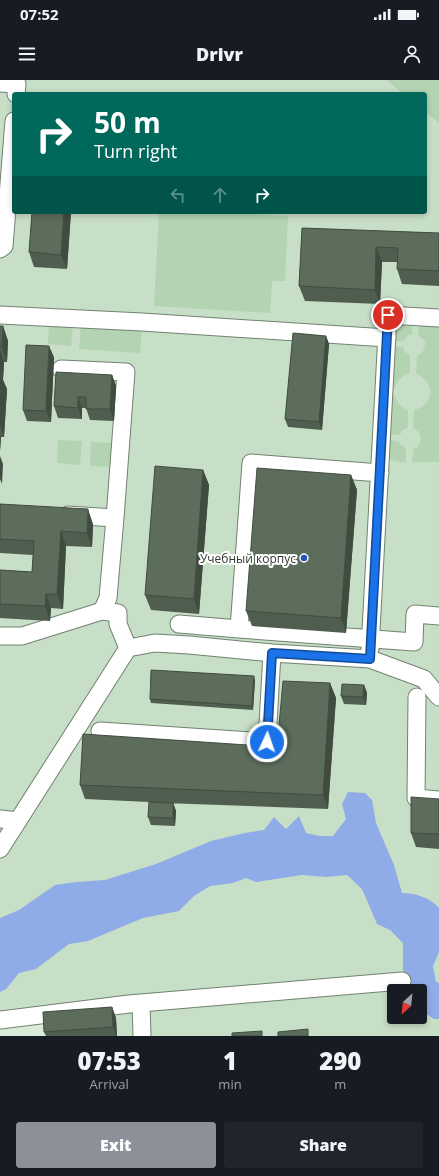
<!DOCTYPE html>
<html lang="en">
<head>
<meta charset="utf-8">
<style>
  :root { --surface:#171b24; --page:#20242c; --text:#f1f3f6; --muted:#9ea1a6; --accent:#8c9099 }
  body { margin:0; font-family:"Open Sans",sans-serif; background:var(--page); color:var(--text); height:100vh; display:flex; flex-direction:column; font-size:15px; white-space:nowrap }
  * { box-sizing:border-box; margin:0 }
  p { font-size:13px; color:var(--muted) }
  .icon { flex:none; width:22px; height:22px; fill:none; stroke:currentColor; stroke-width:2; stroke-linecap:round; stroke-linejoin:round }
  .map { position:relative; height:956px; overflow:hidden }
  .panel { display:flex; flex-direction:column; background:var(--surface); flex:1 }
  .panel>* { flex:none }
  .top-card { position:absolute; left:12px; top:12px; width:415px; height:122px; border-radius:4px; box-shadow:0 2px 6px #0003; background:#00695c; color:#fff; overflow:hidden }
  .needle { width:26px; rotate:207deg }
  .buttons { position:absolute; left:387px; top:904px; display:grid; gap:8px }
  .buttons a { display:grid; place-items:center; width:40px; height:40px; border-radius:4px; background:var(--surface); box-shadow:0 2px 6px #0003; font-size:20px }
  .pin { position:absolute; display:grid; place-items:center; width:34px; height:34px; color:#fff; margin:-17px; border:2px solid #fff; border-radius:50%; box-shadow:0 1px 4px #0007 }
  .me { position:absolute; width:44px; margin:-22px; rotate:3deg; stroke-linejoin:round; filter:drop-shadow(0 0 3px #0008) }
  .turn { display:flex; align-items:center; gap:14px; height:84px; padding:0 16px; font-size:18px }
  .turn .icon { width:52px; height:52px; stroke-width:2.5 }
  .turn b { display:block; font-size:28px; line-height:34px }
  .lanes { display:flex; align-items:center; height:38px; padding:0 16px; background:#0003; justify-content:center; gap:20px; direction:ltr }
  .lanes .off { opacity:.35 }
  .eta { display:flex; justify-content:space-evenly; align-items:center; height:68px; text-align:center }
  .eta b { font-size:24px; font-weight:800; line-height:28px }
  .primary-button { display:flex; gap:8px; margin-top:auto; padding:8px 16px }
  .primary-button a { flex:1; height:46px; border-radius:4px; background:var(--accent); color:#fff; font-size:16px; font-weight:800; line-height:46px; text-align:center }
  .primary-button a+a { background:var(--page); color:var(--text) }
  .status { display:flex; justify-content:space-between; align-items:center; height:28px; padding:0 20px; background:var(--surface); direction:ltr }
  .status svg { height:11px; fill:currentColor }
  header { display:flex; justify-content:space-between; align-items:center; height:52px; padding:0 16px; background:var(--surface); font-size:18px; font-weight:800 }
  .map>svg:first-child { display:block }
</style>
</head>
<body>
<div class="status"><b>07:52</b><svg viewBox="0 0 49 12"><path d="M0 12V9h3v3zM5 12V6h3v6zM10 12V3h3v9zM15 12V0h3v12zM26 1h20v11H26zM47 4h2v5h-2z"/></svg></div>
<header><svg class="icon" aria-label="menu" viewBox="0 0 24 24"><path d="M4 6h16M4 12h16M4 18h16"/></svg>Drivr<svg class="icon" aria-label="person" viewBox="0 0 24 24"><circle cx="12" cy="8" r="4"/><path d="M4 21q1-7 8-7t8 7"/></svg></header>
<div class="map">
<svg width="439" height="956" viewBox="0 0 439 956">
  <rect width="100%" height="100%" fill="#d9ecd8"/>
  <path fill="#c8dfc7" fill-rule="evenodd" d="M0 0H388L406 14H14V132H425V29L439 40V956H48L47 943 0 948ZM394 911H420V937H394Z"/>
  <path fill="#b3d3b2" d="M387 0H439V43L425 32V14H403Z
    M159 132H211L288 136 285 201H272L270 233 154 226Z
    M398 241 412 242V254L407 256 404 261H392V249Z
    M419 242 439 243V382H412L413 369 418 367 421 359 419 352 413 348 414 330C435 325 436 302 416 294L417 276C424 272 425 269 425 261L418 255Z
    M73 245 71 266 48 264 49 246Z
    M81 245 142 246 140 273 79 269Z
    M391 267H403L405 272 410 275V293C401 296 398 300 394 308H389Z
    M394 313C396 322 400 327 408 330V348L402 350 400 355 386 354 388 314Z
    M58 360 82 361 80 385 57 383Z
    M386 360 398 361 401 365 406 368V382C387 382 386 378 386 360Z
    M91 362 114 363 113 387 90 386Z"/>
  <path fill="#8face9" d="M348 712 365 713 372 720 376 743 394 785 402 813C415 813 431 818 439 828V872L433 886 436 902 439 903V939H434L420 930V911H405L403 899V863L390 850 377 844 362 809 347 795 326 797 302 795 256 802 246 798 233 803 210 806 194 816 179 831 143 838 88 861 69 864 36 889 19 893 6 909 0 912V838L19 830 55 805 76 802 105 800 156 784 211 761 245 753 264 750 274 737 286 749 299 736 306 753 320 756H333L346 739 342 724Z"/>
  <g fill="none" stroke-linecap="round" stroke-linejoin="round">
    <defs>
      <path id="minor" d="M0 3 17 4 16 14
        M0 169 4 166 14 41
        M0 235 142 242 387 258
        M61 289 126 292 115 438
        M380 393 251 383 239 549 414 562 415 534 439 536
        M68 435 115 438 108 518 102 531
        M179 544 239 549
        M0 556H22L102 531 118 533V544L128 568
        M370 569 388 235 439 238
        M417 617 416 718 439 720
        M100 651 267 662 272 573
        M0 739 18 741
        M0 769 128 568 155 563 189 565 272 573 370 579 424 599 439 617
        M141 924 142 956
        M0 940 129 924 402 901"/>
    </defs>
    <use href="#minor" stroke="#718270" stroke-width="19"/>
    <use href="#minor" stroke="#fff" stroke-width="17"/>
  </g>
  <path fill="#4f5e4f" d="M32 132H71L67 189 34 187 29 172Z
    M302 148 439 153V206L402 204 397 189V182H382L380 224 305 221 299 206Z
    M0 246H3L8 261 7 282H4L3 300 7 309 4 357H1L0 371Z
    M326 256 329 264 322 350 288 347 285 339Z
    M54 277 51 342 27 341 23 330Z
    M112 295 116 306 114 341 90 340 86 328H82V339L58 338 54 326Z
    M203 390 209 405 199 534 151 530 145 515Z
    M351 395 357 410 346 553 252 546 246 531Z
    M0 424 93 444 92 467 66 466 63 529 51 528 50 541 0 538V490L32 492 33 475 0 473Z
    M255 600 253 630 151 623 150 619Z
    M330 603 336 618 328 729 164 723H173L176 731 175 746 151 745 148 737 149 722 85 719 80 705 277 667Z
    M364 605 367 613 366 625 344 624 341 616Z
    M439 719V769L416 767 411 753Z
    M112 927 116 938 117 956H46L44 952Z"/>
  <path fill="#404c40" d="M64 132H71L67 189 61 175Z
    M376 167 382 182 380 224 375 210Z
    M3 246 8 261 7 282 2 267Z
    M326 256 329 264 322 350 319 342Z
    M49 266 54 277 51 342 46 331Z
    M0 270 4 282 3 300 7 309 4 357 0 346Z
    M112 295 116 306 114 341 110 329Z
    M78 317 82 328V339L78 328Z
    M0 355 1 357 0 371Z
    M0 376 3 384 2 404 0 399Z
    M203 390 209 405 199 534 194 519Z
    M351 395 357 410 346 553 341 538Z
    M88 429 93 444 92 467 87 453Z
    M61 451 66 466 63 529 57 514Z
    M46 514 51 528 50 541 45 526Z
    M254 596 255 600 253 630 252 626Z
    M330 603 336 618 328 729 323 715Z
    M364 605 367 613 366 625 363 617Z
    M173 723 176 731 175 746 173 738Z
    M112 927 116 938 117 956H116L113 947Z"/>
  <path fill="#5c6d5c" stroke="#404c40" d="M32 132H64L61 175 29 172Z
    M302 148 439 153V191L397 189 398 168 376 167 375 210 299 206Z
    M0 246H3L2 267H0Z
    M293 253 326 256 319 342 285 339Z
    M26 265 49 266 46 331 23 330Z
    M56 292 112 295 110 329H86V317H78V328L54 326Z
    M0 295H1L0 319Z
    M155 386 203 390 194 519 145 515Z
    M257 388 351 395 341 538 246 531Z
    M0 424 88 429 87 453 61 451 57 514H46L45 526 0 524V490L32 492 34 461 0 459Z
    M151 590 254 596 252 626 150 619Z
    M283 601 330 603 323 715 80 705 83 654 277 667Z
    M342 604 364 605 363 617 341 616Z
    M411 717 439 719V754L411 753Z
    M149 722 173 723V738L148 737Z
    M112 927 113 947 44 952 43 932Z
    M308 949V956H278V952Z
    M262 951V956H232V953Z"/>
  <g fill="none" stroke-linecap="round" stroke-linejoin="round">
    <defs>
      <path id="route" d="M267 662 272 573 370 579 388 235"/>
    </defs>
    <use href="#route" stroke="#114b97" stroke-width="10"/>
    <use href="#route" stroke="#1a73e8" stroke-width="7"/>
  </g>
  <circle fill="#2852c0" stroke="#fff" stroke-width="1.5" cx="304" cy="478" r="4"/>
  <g text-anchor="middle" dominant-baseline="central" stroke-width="4" stroke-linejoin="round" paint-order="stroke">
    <g font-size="12" fill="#313931" stroke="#fff" text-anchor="end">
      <text x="296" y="478">Учебный корпус</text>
    </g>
  </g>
</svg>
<div class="buttons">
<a><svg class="needle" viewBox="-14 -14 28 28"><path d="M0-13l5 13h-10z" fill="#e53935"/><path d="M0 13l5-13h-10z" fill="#9ea1a6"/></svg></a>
</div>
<div class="pin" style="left:388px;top:235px;background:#d93025"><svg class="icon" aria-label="arrive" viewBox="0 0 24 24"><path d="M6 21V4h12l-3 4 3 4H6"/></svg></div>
<svg class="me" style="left:267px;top:662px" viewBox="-20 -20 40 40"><circle r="17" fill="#1a73e8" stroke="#fff" stroke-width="3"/><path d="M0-11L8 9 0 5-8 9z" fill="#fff"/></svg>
<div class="top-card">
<div class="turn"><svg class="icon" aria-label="right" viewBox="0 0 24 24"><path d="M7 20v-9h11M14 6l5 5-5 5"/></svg><div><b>50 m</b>Turn right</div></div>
<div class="lanes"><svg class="icon off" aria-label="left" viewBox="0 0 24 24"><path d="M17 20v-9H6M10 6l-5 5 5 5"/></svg><svg class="icon off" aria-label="ahead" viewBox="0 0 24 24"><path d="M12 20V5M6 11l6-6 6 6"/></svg><svg class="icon" aria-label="right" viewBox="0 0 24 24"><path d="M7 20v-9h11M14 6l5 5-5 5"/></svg></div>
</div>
</div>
<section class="panel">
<div class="eta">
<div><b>07:53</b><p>Arrival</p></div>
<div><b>1</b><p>min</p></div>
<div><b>290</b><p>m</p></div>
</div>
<div class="primary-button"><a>Exit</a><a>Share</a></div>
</section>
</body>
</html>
